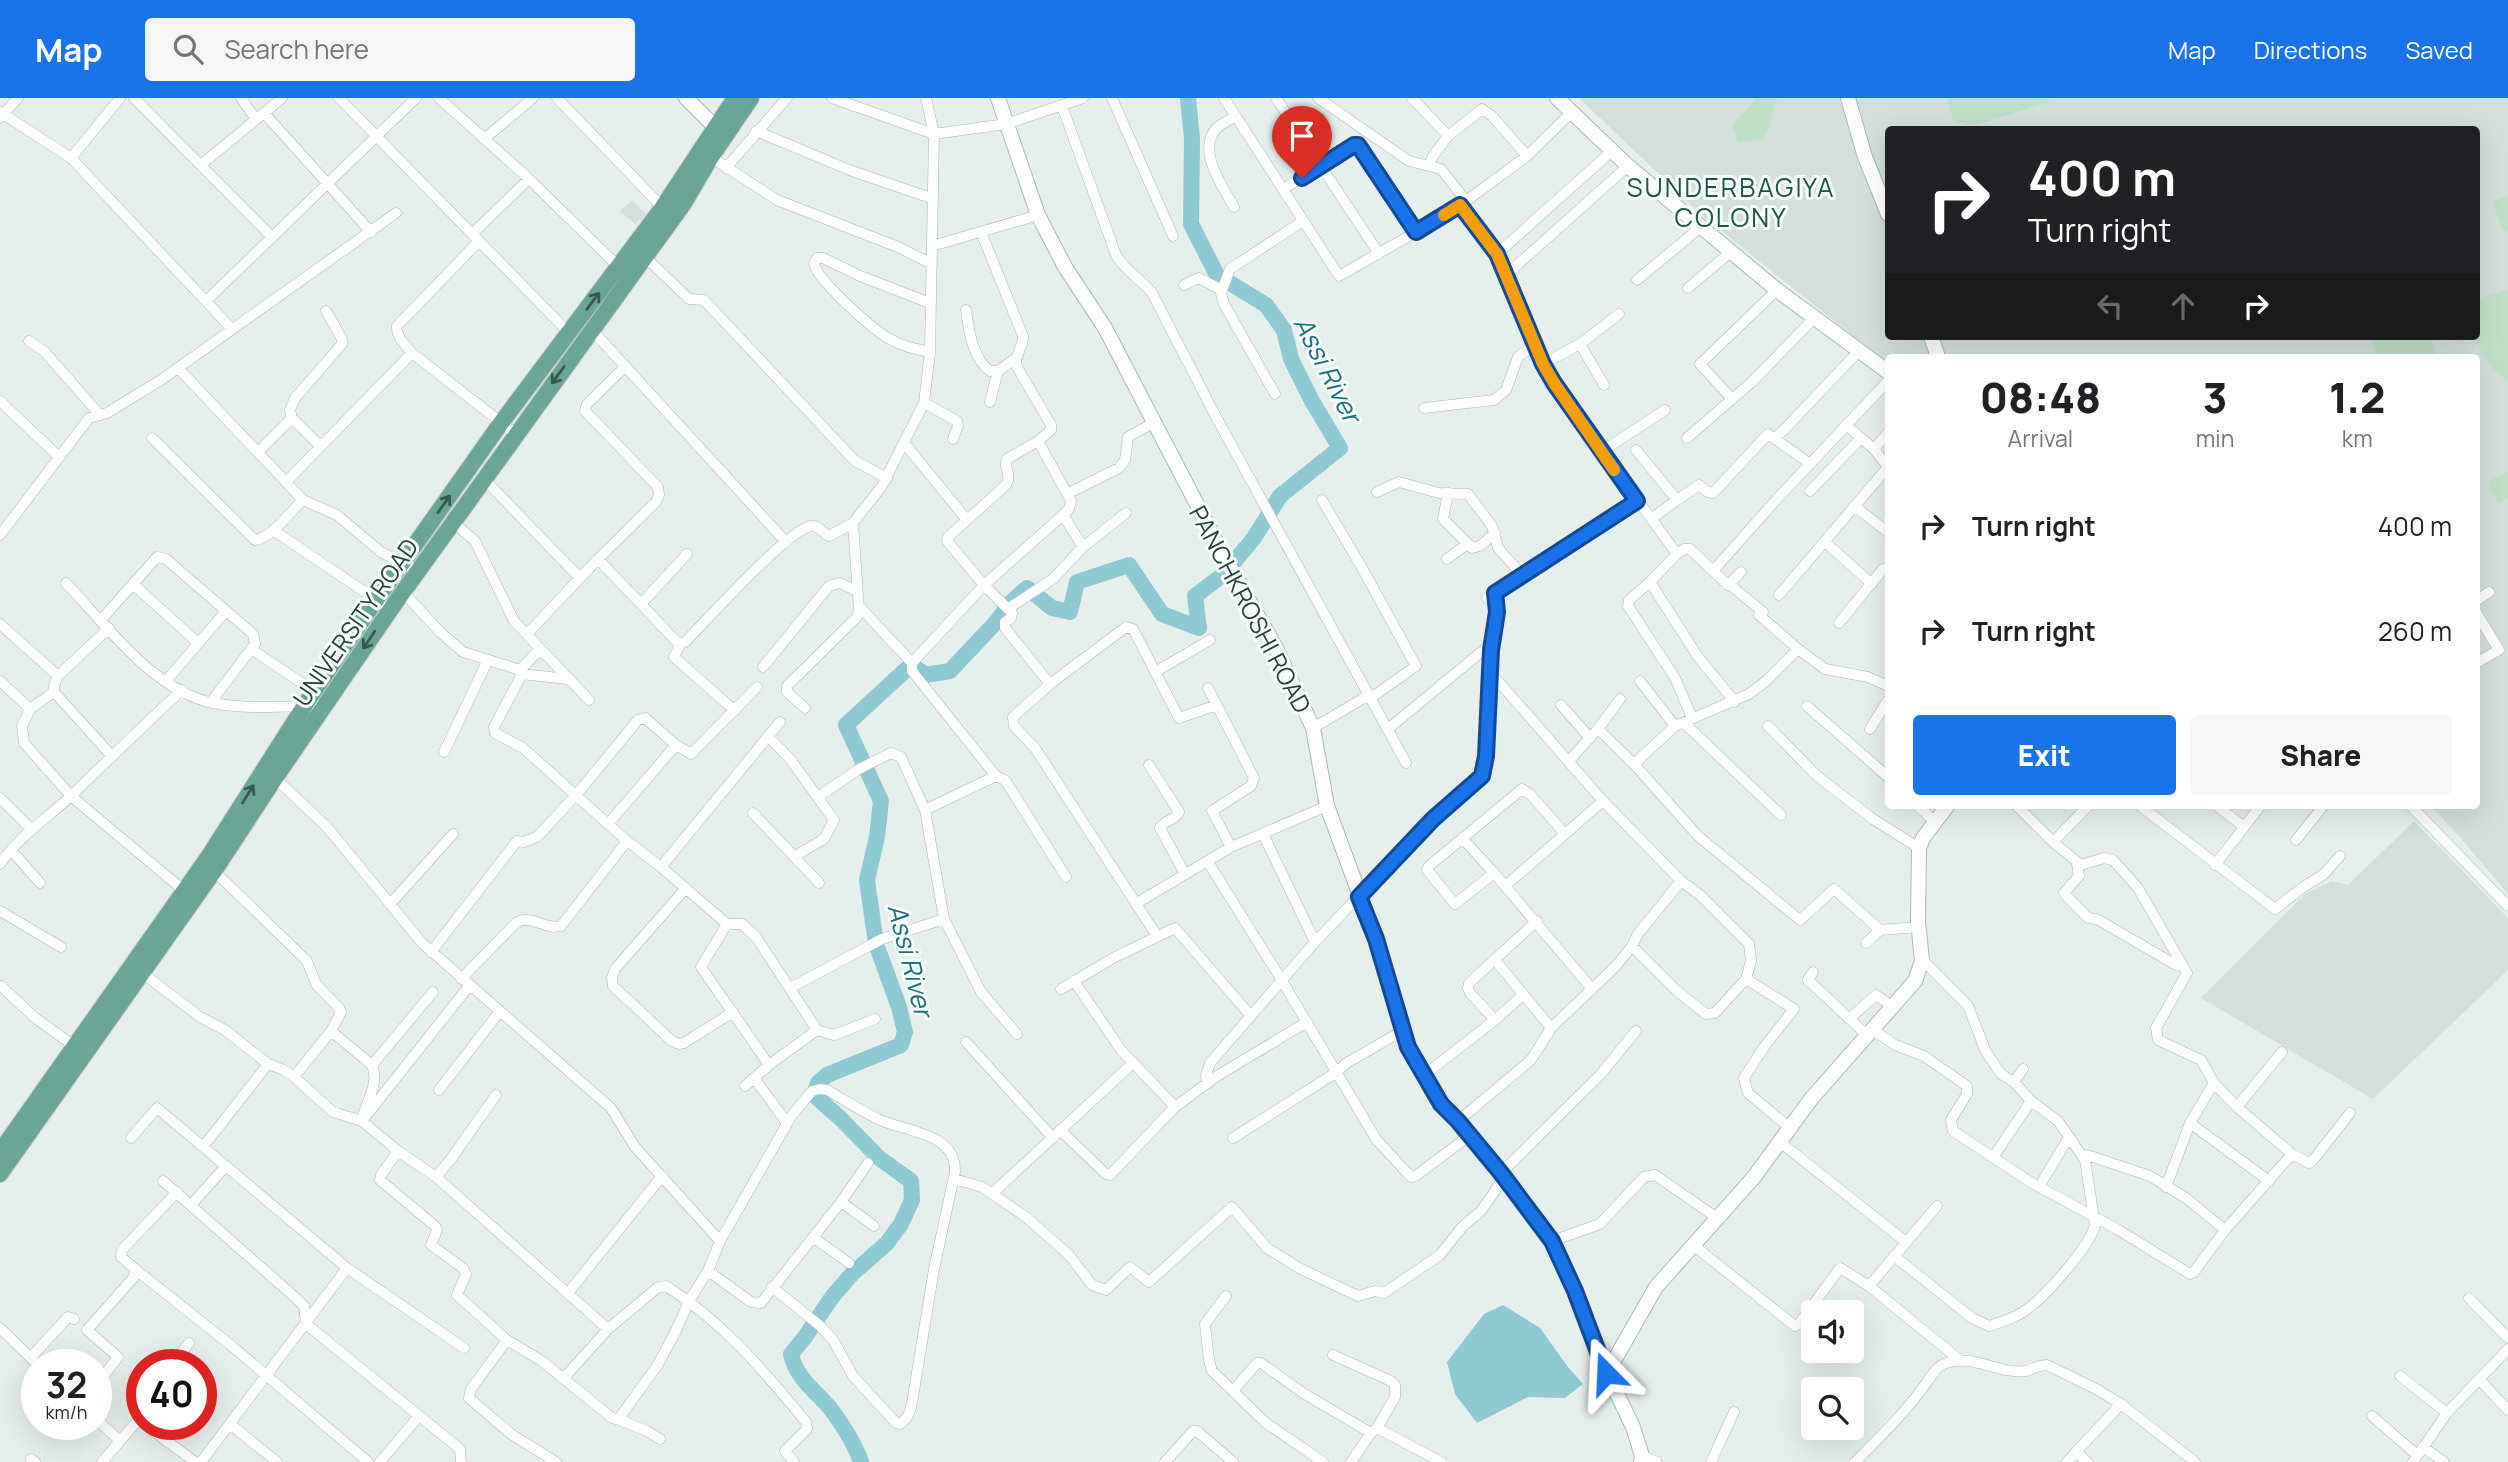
<!DOCTYPE html>
<html lang="en">
<head>
<meta charset="utf-8">
<style>
  :root { --surface:#fff; --page:#f6f6f6; --text:#202124; --muted:#757577; --accent:#1a73e8 }
  body { margin:0; font-family:Manrope,sans-serif; background:var(--page); color:var(--text); height:100vh; display:flex; flex-direction:column; font-size:26px; white-space:nowrap }
  * { box-sizing:border-box; margin:0 }
  p { font-size:23px; color:var(--muted) }
  .icon { flex:none; width:38px; height:38px; fill:none; stroke:currentColor; stroke-width:2; stroke-linecap:round; stroke-linejoin:round }
  .map { position:relative; flex:1; overflow:hidden }
  .panel { position:absolute; left:1885px; top:256px; width:595px; height:455px; display:flex; flex-direction:column; background:var(--surface); border-radius:7px; box-shadow:0 7px 28px #0002 }
  .panel>* { flex:none }
  .hud { position:absolute; left:1885px; top:28px; width:595px; height:214px; border-radius:7px; box-shadow:0 7px 28px #0002; background:#202124; color:#fff; overflow:hidden }
  .tools { position:absolute; left:1801px; top:1202px; display:grid; gap:14px }
  .tools a { display:grid; place-items:center; width:63px; height:63px; border-radius:7px; background:var(--surface); box-shadow:0 7px 28px #0002; font-size:35px }
  .speed { position:absolute; left:21px; top:1251px; display:flex; gap:14px; font-size:35px; font-weight:700; text-align:center }
  .speed>* { display:grid; place-content:center; width:91px; height:91px; border-radius:50%; background:var(--surface); box-shadow:0 7px 28px #0002; line-height:1 }
  .speed small { font-size:18px; font-weight:400 }
  .speed .limit { border:10px solid #d22; background:#fff; color:#111 }
  .pin { position:absolute; display:grid; place-items:center; width:60px; height:60px; color:#fff; margin:-72px -30px; border-radius:50% 50% 50% 0; rotate:-45deg; box-shadow:0 0 7px #0007 }
  .pin .icon { rotate:45deg }
  .me { position:absolute; width:77px; margin:-38px; rotate:339deg; stroke-linejoin:round; filter:drop-shadow(0 0 5px #0008) }
  .turn { display:flex; align-items:center; gap:24px; height:147px; padding:0 28px; font-size:32px }
  .turn .icon { width:91px; height:91px; stroke-width:2.5 }
  .turn b { display:block; font-size:49px; line-height:60px }
  .lanes { display:flex; align-items:center; height:66px; padding:0 28px; background:#0003; justify-content:center; gap:35px; direction:ltr }
  .lanes .off { opacity:.35 }
  .eta { display:flex; justify-content:space-evenly; align-items:center; height:119px; text-align:center }
  .eta b { font-size:42px; font-weight:800; line-height:49px }
  .primary-button { display:flex; gap:14px; margin-top:auto; padding:14px 28px }
  .primary-button a { flex:1; height:80px; border-radius:7px; background:var(--accent); color:#fff; font-size:28px; font-weight:800; line-height:80px; text-align:center }
  .primary-button a+a { background:var(--page); color:var(--text) }
  ul { padding:0; list-style:none }
  li { display:flex; align-items:center; gap:21px; height:105px; padding:0 28px }
  li div { flex:1 }
  li b { display:block; font-size:26px }
  li em { font-style:normal }
  header { display:flex; align-items:center; gap:42px; box-sizing:border-box; height:98px; padding:0 35px; background:var(--accent); color:#fff }
  header strong { font-size:33px }
  nav { display:flex; gap:38px; margin-inline-start:auto; font-size:24px }
  .search { width:490px; height:63px; background:var(--page); display:flex; align-items:center; gap:18px; box-sizing:border-box; padding:0 24px; border-radius:7px; color:var(--muted); font-size:26px }
  .map>svg:first-child { display:block }
</style>
</head>
<body>
<header>
<strong>Map</strong>
<div class="search"><svg class="icon" aria-label="search" viewBox="0 0 24 24"><circle cx="10" cy="10" r="6"/><path d="M15 15l6 6"/></svg>Search here</div>
<nav><a>Map</a><a>Directions</a><a>Saved</a></nav>
</header>
<div class="map">
<svg width="2508" height="1364" viewBox="0 0 2508 1364">
  <rect width="100%" height="100%" fill="#e6efeb"/>
  <path fill="#d4dfda" fill-rule="evenodd" d="M1579 0H2508V796L2459 738 2430 707H2476V259H1888V266L1704 119ZM1888 32H2476V238H1888Z
    M632 102 647 117 635 126 620 113Z
    M2414 723 2508 820V872L2373 1001 2201 900 2305 796 2332 783 2348 787Z"/>
  <path fill="#bfe0c8" d="M1755 0H1777L1769 30 1763 41 1738 44 1732 28C1739 17 1750 11 1755 0Z
    M1947 0H2048L2049 4 1971 28 1953 22Z
    M2508 97V133L2504 134 2492 104Z
    M2508 191V284L2491 269 2473 238H2476V202Z
    M2384 238H2431L2437 258 2378 259 2371 243Z
    M2508 373V400L2498 406 2487 384Z"/>
  <path fill="#8ec9d4" d="M1503 1207 1540 1230 1568 1269 1583 1286 1565 1300 1528 1299 1477 1325 1455 1296 1447 1264 1484 1216Z"/>
  <g fill="none" stroke-linecap="round" stroke-linejoin="round">
    <path stroke="#8ec9d4" stroke-width="16" d="M861 1364C855 1346 842 1326 830 1310 814 1291 797 1282 791 1256L805 1239 832 1199 852 1176 887 1145 901 1126 912 1102 911 1083 879 1060 841 1021 814 997 818 985 827 977 901 947 905 934 899 909 876 846 867 782 877 739 881 703 846 627 911 567 926 577 950 573 997 523 1009 506 1027 490 1052 510 1070 514 1077 484 1129 467 1162 516 1199 530 1195 498 1224 476 1254 440 1280 398 1340 350 1312 303 1291 261 1284 232 1266 207 1217 177 1191 126 1192 41 1188 0"/>
    <defs>
      <path id="street" d="M134 0 272 139
        M241 0 255 20
        M339 0 571 237
        M439 0 527 79 622 172
        M557 0 665 112
        M832 0 934 36 1006 26 1083 0
        M1112 0 1173 138
        M1224 0 1339 178 1416 134 1466 103 1527 58 1572 14
        M1276 0 1379 156
        M1318 0 1409 63 1441 71 1466 103
        M1412 0 1448 38 1433 58 1429 67
        M1062 8 1116 157C1125 173 1141 181 1152 195L1215 317 1406 665
        M0 14 71 60 232 231
        M264 15 371 134
        M0 20 18 0
        M756 33 852 73 931 100
        M1448 38 1482 11 1492 18 1527 58
        M484 41 533 0
        M711 59 777 102 898 149 932 166
        M71 60 120 0
        M202 66 282 0
        M726 70 787 0
        M1283 91 1354 47H1358L1416 134
        M1234 109C1223 89 1200 58 1213 35 1217 27 1229 22 1236 18
        M981 134 1023 238C1024 250 1013 257 1017 269L1051 327V332L1038 343 1007 361C1002 369 1013 377 1006 387L948 439 947 443 984 487 1012 515 1011 520 1005 524V530L1050 586
        M472 136 529 81
        M479 143 397 228C396 240 405 246 412 255L516 336
        M932 148 1038 117
        M1497 156 1612 53
        M644 158 689 201 704 202 855 363 887 380
        M1506 177 1628 68
        M1637 182 1702 128
        M1184 187 1199 180 1222 192
        M1688 190 1732 153
        M206 203 416 0
        M966 212C969 232 972 260 990 273H998L1016 260
        M591 231 786 444
        M29 243 44 253 100 317
        M1535 246 1543 266 1566 304 1677 456 1650 484 1698 559 1735 604
        M1580 246 1604 287
        M930 254C915 251 901 248 888 240 871 230 825 188 816 171 813 165 814 165 817 160H823L860 178 930 205
        M1543 266 1580 246 1619 216
        M626 268 587 306 585 313 658 389 659 397 656 404 598 461 676 543 681 545
        M178 270 303 402
        M1275 296 1224 206 1221 195 1230 171 1303 123
        M1732 301 1700 266 1777 192
        M0 303 58 358
        M990 304 998 273
        M924 305 957 323 958 328 953 341
        M1424 310 1494 302 1506 292 1518 259 1535 246 1497 156 1460 107
        M1846 327 1874 351 1888 369
        M152 340 255 442C273 439 290 414 303 402L337 417 381 454 418 473
        M1687 340 1753 283 1814 220
        M1776 340 1859 253
        M1038 343 1071 403 1069 411 1063 417 1083 449
        M905 346 967 422
        M320 348 292 320 290 312 295 300 342 246V241L326 213
        M1874 351 1888 335
        M1636 352 1677 402 1651 421
        M258 354 292 320
        M1601 354 1665 312
        M484 381 580 480
        M286 384 412 255
        M1810 393 1861 340
        M1377 394 1399 384 1439 395 1468 396 1492 428 1498 450 1523 478
        M1448 395 1443 421 1472 450 1480 448 1495 435
        M1067 396 1119 370 1125 362 1128 339 1153 325
        M1677 402 1699 387 1708 394 1713 395 1768 336 1809 365
        M1854 408 1888 434
        M453 424 475 443 514 523 589 602
        M273 432 390 511
        M0 437 89 320 107 315 161 282 396 115
        M1825 444 1872 486
        M1677 456 1684 451H1690L1728 487 1741 474
        M1447 461 1467 446
        M1713 473 1776 402 1888 283
        M1650 484 1629 502 1628 508 1675 580 1692 620
        M66 485C106 527 154 593 213 605 250 612 287 608 325 607
        M133 486 198 545
        M1730 487 1763 514
        M403 494 440 534 463 554 520 572 521 578 494 629 495 635 523 650 627 743 661 769 727 826 701 869 769 967
        M1495 495C1498 522 1491 548 1491 575L1603 703 1505 788 1592 891
        M1779 497 1888 369
        M1487 500 1637 403
        M2476 503 2489 494
        M641 506 687 456
        M859 508 912 565
        M1009 510 1053 481 1083 449 1126 415
        M2476 514 2499 552 2476 565
        M1759 517 1798 551
        M101 522 157 459 166 461 253 536 255 546 211 604
        M1839 525 1883 471
        M0 526 58 578
        M109 530 58 578 54 587V594L111 657
        M527 536 598 461
        M251 551 314 593
        M763 569 829 488 840 485 857 493
        M520 572 540 551
        M1155 574 1210 542
        M521 576 568 581
        M0 583 30 611
        M166 583 226 513
        M1640 583 1675 628
        M1208 590 1254 680 1251 688 1212 713 1231 749
        M54 594 30 611 22 628 24 645 71 698 188 796
        M1620 601 1598 631 1634 666
        M1561 607 1590 640
        M1807 608 1888 679
        M805 610 787 594V588L857 519 859 513 853 425
        M735 613 674 559 681 545 685 544C708 521 784 436 810 428 817 426 823 435 829 438L853 425 882 388 924 305 930 254 934 36 926 0
        M1684 625 1781 717
        M1768 628 1817 678 1873 721 1919 750
        M1313 630 1369 597H1375L1416 568 1361 468 1322 402
        M1388 631 1492 545
        M1870 631 1888 602
        M768 638 790 661 834 722 824 741 795 758
        M444 654 488 562
        M1569 663 1594 635
        M1149 667 1179 714C1176 722 1164 722 1160 730L1185 776
        M996 678 912 573V565L984 487 1063 417
        M275 680 327 729 422 845 611 1010 635 1049 720 1143 708 1173 689 1203 675 1235 657 1268 620 1319 617 1321 612 1320 542 1263 507 1242 457 1197 466 1176 463 1170 431 1147 437 1132 435 1128 380 1082 381 1077 398 1053
        M818 699 859 671 891 655 901 659 925 712 996 678 1005 682 1066 779
        M0 700 31 731
        M1917 707 1935 724
        M2016 707 2053 744 2089 707
        M2139 707 2275 811 2302 790 2324 776 2340 758
        M2216 707 2244 729
        M2410 707 2508 808
        M925 712 944 821 981 894 1017 936
        M753 715 819 785
        M608 726 676 647
        M1263 736 1315 844
        M1462 740 1494 775
        M2296 742 2324 707
        M2053 744 2081 767 2104 760 2113 762 2138 790 2187 875 2156 930 2158 942 2201 962 2214 985 2190 1025 2269 1083
        M11 752 40 785
        M1208 764 1281 881 1376 1041 1407 1075 1412 1079 1417 1077 1469 1038
        M0 766C20 737 48 720 73 696 109 661 145 626 182 592
        M2077 766 2079 778 2064 795 2088 820 2097 821 2174 866 2183 868
        M2215 767 2261 707
        M210 769 307 863 316 886 339 910 341 914 331 933 372 967C380 988 365 1003 362 1023L398 1053 436 1079 608 1231
        M661 769 780 624
        M1505 788 1494 775 1455 806 1427 772 1429 768 1522 691 1530 696 1565 736
        M686 790 615 871 612 880 613 888 672 943 679 946 684 945 733 914
        M391 805 453 736
        M1137 805 1231 749 1327 708
        M0 813 61 849
        M727 826H742L756 839 817 932 834 937 875 921
        M1880 832 1834 791 1800 822 1698 738 1634 666 1675 628 1749 596 1765 584 1798 551 1825 571 1868 579 1888 588
        M1157 838 1035 650 1014 628 1013 619 1050 586 1126 529 1133 531 1179 620 1217 607
        M1866 845 1880 832 1919 829
        M1632 848 1638 836 1681 783
        M431 854 517 743 524 744 537 739 576 697 638 622 645 620 676 647 691 656 757 589
        M1921 860 1968 908 1986 954 2001 976 2014 984
        M1495 862 1551 930 1616 868 1632 848 1677 893 1706 916 1715 915 1746 881 1751 863 1749 846 1700 797 1681 783 1603 703
        M141 874 200 919 225 932 268 966 282 971 294 979 333 1014 362 1023 469 888
        M1813 874 1808 882 1868 938
        M461 881 517 824C533 817 545 832 561 828L627 743
        M1746 881 1794 911 1764 949 1744 980 1748 995 1790 1030
        M1074 883 1121 952 1175 1009
        M1 888 34 919 74 948
        M790 890 882 841 944 821
        M1061 891 1115 859 1175 830 1250 917
        M1849 921 1876 897 1893 909
        M1495 922 1523 897
        M1873 932 1895 947 1924 958 1967 988V996L1951 1022 1953 1033 2032 1085 2117 1131 2190 1176 2194 1174 2225 1132 2292 1056 2309 1065 2314 1061 2350 1015
        M966 944 1053 1040
        M372 967 433 894
        M2023 971 2014 984 2031 1003
        M1423 978 1495 922 1470 895 1468 890 1469 885 1537 823
        M294 979 331 933
        M754 980 787 1025
        M2214 985 2237 1009 2282 954
        M1207 986 1206 977 1210 965 1315 844 1433 721 1482 678 1491 575
        M745 988 769 967 817 932
        M439 992 500 913
        M2237 1009 2292 1056
        M1458 1023 1531 962 1551 930
        M1060 1032 1106 1076 1110 1077 1175 1009 1217 978 1307 924
        M131 1040 157 1010 347 1170 464 1250
        M1233 1040 1337 974 1345 966 1404 932
        M1780 1044 1906 1144
        M203 1049 268 966
        M2087 1057 2150 1078 2186 1100 2225 1132
        M1501 1075 1600 977 1636 933
        M436 1079 451 1061 496 997
        M954 1081 982 1089 1026 1119 1069 1157 1092 1187 1106 1192 1130 1169 1149 1184 1232 1109 1267 1150 1299 1170 1358 1198 1375 1193 1384 1195 1440 1157 1462 1129 1481 1113 1504 1080
        M163 1083 297 1201 304 1208 306 1226 460 1351 461 1364
        M2039 1089 2069 1039
        M2166 1089 2190 1025
        M996 1092 1133 965
        M841 1104 874 1128
        M192 1106 225 1069
        M1937 1108 1869 1188 1961 1263
        M814 1140 849 1165
        M720 1143 792 1017 812 993 820 991 827 992C845 1002 862 1014 880 1022 906 1034 956 1034 955 1074L934 1171 912 1305C910 1314 908 1321 900 1326L896 1325 853 1278 833 1242 819 1227 772 1189
        M1552 1143 1600 1126 1644 1079 1655 1077 1717 1120
        M1693 1147 1795 1228 1799 1226 1840 1170 1869 1188
        M1894 1158 1972 1220 1989 1228C2004 1223 2018 1219 2030 1209 2047 1196 2091 1147 2095 1127L2085 1062 2058 1023 2031 1003 1994 1058
        M135 1171 233 1249 368 1364
        M708 1173 751 1204 761 1205 841 1104 868 1065
        M568 1195 662 1078
        M1226 1198 1205 1226 1209 1262 1212 1273 1266 1325 1323 1364
        M2469 1200 2508 1240
        M0 1230 38 1267
        M507 1242 471 1291 469 1300 511 1336 556 1364
        M34 1256 68 1219 74 1221
        M1333 1257 1391 1283 1395 1287V1299L1377 1330
        M172 1267 189 1245
        M2400 1278 2447 1315
        M563 1281 608 1231 657 1190 666 1188C722 1223 764 1273 806 1324L807 1331 785 1353 794 1364
        M2479 1281 2508 1312
        M96 1288 118 1259 87 1232 134 1179 135 1171 121 1159 122 1152 177 1094
        M1233 1293 1257 1265H1261L1303 1295 1371 1335
        M2372 1318 2417 1357
        M96 1321 119 1342
        M617 1321 647 1333 660 1341
        M144 1326 195 1364
        M230 1326 277 1364
        M2423 1349 2444 1364
        M1642 1358 1657 1364
        M31 1361 35 1364
        M102 1364 138 1322 142 1325
        M201 1364 347 1170
        M380 1364 419 1318
        M1165 1364 1193 1333H1197L1233 1364
        M1351 1364 1371 1335 1377 1330 1441 1364
        M1711 1364 1734 1314
        M1855 1364C1881 1338 1906 1314 1927 1284 1933 1276 1937 1268 1946 1265 1971 1255 2000 1277 2026 1273 2034 1271 2038 1267 2047 1267L2098 1292 2121 1306 2195 1364
        M2067 1364 2076 1354
        M2087 1364 2076 1354 2121 1306
        M2413 1364 2447 1315 2508 1251"/>
      <path id="secondary" d="M686 0 722 36
        M998 0 1038 117 1065 169 1105 230 1227 464 1276 550 1313 630 1327 708 1376 841 1408 949 1441 1006 1458 1023 1501 1075 1552 1143 1575 1193 1607 1275 1633 1329 1642 1358 1641 1364
        M1557 0 1628 68 1777 192 1888 274
        M1848 0 1865 59 1888 116
        M1931 238 1938 259
        M1607 1275 1656 1189 1754 1079 1811 1001 1915 883 1922 863 1918 823 1919 750 1923 740 1948 707"/>
      <path id="primary" d="M0 1054 209 758 314 593 376 502 501 325 663 109 735 0
        M0 1076 214 773 275 680 395 505 684 105 711 59 751 0"/>
    </defs>
    <use href="#street" stroke="#a8b8b2" stroke-width="11"/>
    <use href="#secondary" stroke="#a4bbb3" stroke-width="16"/>
    <use href="#primary" stroke="#c2cac8" stroke-width="18"/>
    <use href="#street" stroke="#fff" stroke-width="10"/>
    <use href="#secondary" stroke="#fff" stroke-width="14"/>
    <use href="#primary" stroke="#6aa596" stroke-width="16"/>
  </g>
  <defs><path id="oneway-shaft" d="M-6 0H5M1.5-3L5.5 0L1.5 3" fill="none" stroke-width="1.6" stroke-linecap="round" stroke-linejoin="round" transform="scale(1.75)"/></defs>
  <g stroke="#365b51">
    <use href="#oneway-shaft" transform="translate(593 203) rotate(-53)"/>
    <use href="#oneway-shaft" transform="translate(558 277) rotate(126)"/>
    <use href="#oneway-shaft" transform="translate(444 406) rotate(-55)"/>
    <use href="#oneway-shaft" transform="translate(369 542) rotate(124)"/>
    <use href="#oneway-shaft" transform="translate(248 696) rotate(-58)"/>
  </g>
  <g fill="none" stroke-linecap="round" stroke-linejoin="round">
    <defs>
      <path id="route" d="M1302 80 1354 47H1358L1416 134 1460 107 1497 156 1543 266 1554 285 1637 403 1495 495 1497 514 1491 552 1486 658 1482 678 1433 721 1359 799 1376 841 1408 949 1441 1006 1458 1023 1501 1075 1552 1143 1575 1193 1606 1275"/>
    </defs>
    <use href="#route" stroke="#114b97" stroke-width="18"/>
    <use href="#route" stroke="#1a73e8" stroke-width="12"/>
    <path stroke="#f59e0b" stroke-width="12" d="M1444 117 1460 107 1497 156 1543 266 1554 285 1614 372"/>
  </g>
  <g text-anchor="middle" dominant-baseline="central" stroke-width="6" stroke-linejoin="round" paint-order="stroke">
    <g font-size="24" fill="#24423a" stroke="#f7fbf9">
      <text transform="translate(1251 511) rotate(62)">PANCHKROSHI ROAD</text>
      <text transform="translate(355 524) rotate(-55)">UNIVERSITY ROAD</text>
    </g>
    <g font-size="26" letter-spacing="2" fill="#1f5548" stroke="#f7fbf9">
      <text x="1731" y="89">SUNDERBAGIYA<tspan x="1731" dy="30">COLONY</tspan></text>
    </g>
    <g font-size="26" font-style="italic" fill="#1c6f80" stroke="#f7fbf9">
      <text transform="translate(1328 271) rotate(63)">Assi River</text>
      <text transform="translate(911 862) rotate(76)">Assi River</text>
    </g>
  </g>
</svg>
<div class="tools">
<a><svg class="icon" aria-label="sound" viewBox="0 0 24 24"><path d="M4 9h4l5-4v14l-5-4H4zM17 9q2 3 0 6"/></svg></a>
<a><svg class="icon" aria-label="search" viewBox="0 0 24 24"><circle cx="10" cy="10" r="6"/><path d="M15 15l6 6"/></svg></a>
</div>
<div class="speed"><div>32<small>km/h</small></div><div class="limit">40</div></div>
<div class="pin" style="left:1302px;top:80px;background:#d93025"><svg class="icon" aria-label="arrive" viewBox="0 0 24 24"><path d="M6 21V4h12l-3 4 3 4H6"/></svg></div>
<svg class="me" style="left:1606px;top:1275px" viewBox="-20 -20 40 40"><path d="M0-17L14 15 0 8-14 15z" fill="#1a73e8" stroke="#fff" stroke-width="4"/></svg>
<div class="hud">
<div class="turn"><svg class="icon" aria-label="right" viewBox="0 0 24 24"><path d="M7 20v-9h11M14 6l5 5-5 5"/></svg><div><b>400 m</b>Turn right</div></div>
<div class="lanes"><svg class="icon off" aria-label="left" viewBox="0 0 24 24"><path d="M17 20v-9H6M10 6l-5 5 5 5"/></svg><svg class="icon off" aria-label="ahead" viewBox="0 0 24 24"><path d="M12 20V5M6 11l6-6 6 6"/></svg><svg class="icon" aria-label="right" viewBox="0 0 24 24"><path d="M7 20v-9h11M14 6l5 5-5 5"/></svg></div>
</div>
<section class="panel">
<div class="eta">
<div><b>08:48</b><p>Arrival</p></div>
<div><b>3</b><p>min</p></div>
<div><b>1.2</b><p>km</p></div>
</div>
<ul>
<li><svg class="icon" aria-label="right" viewBox="0 0 24 24"><path d="M7 20v-9h11M14 6l5 5-5 5"/></svg><div><b>Turn right</b></div><em>400 m</em></li>
<li><svg class="icon" aria-label="right" viewBox="0 0 24 24"><path d="M7 20v-9h11M14 6l5 5-5 5"/></svg><div><b>Turn right</b></div><em>260 m</em></li>
</ul>
<div class="primary-button"><a>Exit</a><a>Share</a></div>
</section>
</div>
</body>
</html>
